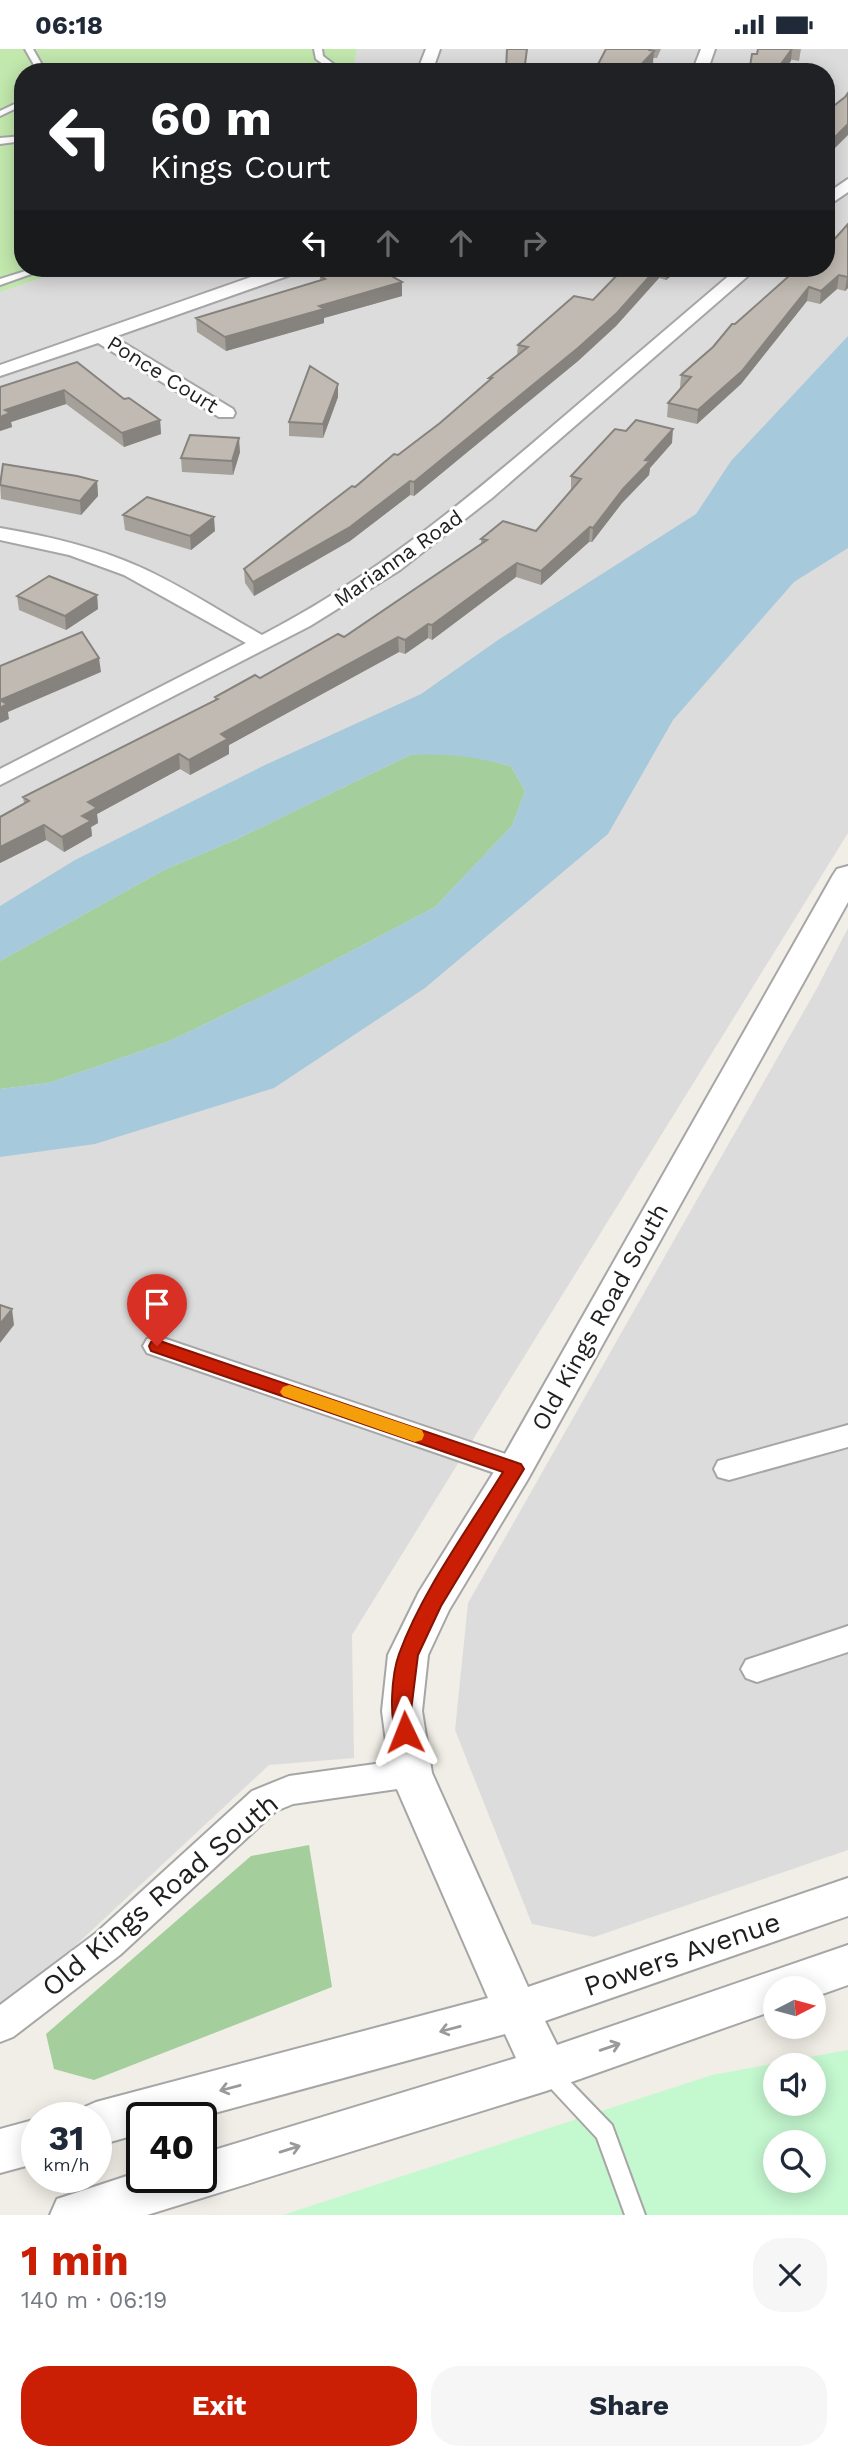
<!DOCTYPE html>
<html lang="en">
<head>
<meta charset="utf-8">
<style>
  :root { --surface:#fff; --page:#f6f6f7; --text:#1f2937; --muted:#747a83; --accent:#ca1e05 }
  body { margin:0; font-family:"Work Sans",sans-serif; background:var(--page); color:var(--text); height:100vh; display:flex; flex-direction:column; font-size:26px; white-space:nowrap }
  * { box-sizing:border-box; margin:0 }
  p { font-size:23px; color:var(--muted) }
  .icon { flex:none; width:38px; height:38px; fill:none; stroke:currentColor; stroke-width:2; stroke-linecap:round; stroke-linejoin:round }
  .map { position:relative; height:2166px; overflow:hidden }
  .side { display:flex; flex-direction:column; background:var(--surface); flex:1 }
  .side>* { flex:none }
  .hud { position:absolute; left:14px; top:14px; width:821px; height:214px; border-radius:28px; box-shadow:0 4px 18px #0003; background:#202124; color:#fff; overflow:hidden }
  .needle { width:46px; rotate:84deg }
  .tools { position:absolute; left:763px; top:1927px; display:grid; gap:14px }
  .tools a { display:grid; place-items:center; width:63px; height:63px; border-radius:50%; background:var(--surface); box-shadow:0 4px 18px #0003; font-size:35px }
  .speed { position:absolute; left:21px; top:2053px; display:flex; gap:14px; font-size:35px; font-weight:700; text-align:center }
  .speed>* { display:grid; place-content:center; width:91px; height:91px; border-radius:50%; background:var(--surface); box-shadow:0 4px 18px #0003; line-height:1 }
  .speed small { font-size:18px; font-weight:400 }
  .speed .limit { border:4px solid #111; border-radius:10px; background:#fff; color:#111 }
  .pin { position:absolute; display:grid; place-items:center; width:60px; height:60px; color:#fff; margin:-72px -30px; border-radius:50% 50% 50% 0; rotate:-45deg; box-shadow:0 0 7px #0007 }
  .pin .icon { rotate:45deg }
  .me { position:absolute; width:77px; margin:-38px; rotate:358deg; stroke-linejoin:round; filter:drop-shadow(0 0 5px #0008) }
  .turn { display:flex; align-items:center; gap:24px; height:147px; padding:0 21px; font-size:32px }
  .turn .icon { width:91px; height:91px; stroke-width:2.5 }
  .turn b { display:block; font-size:49px; line-height:60px }
  .lanes { display:flex; align-items:center; height:66px; padding:0 21px; background:#0003; justify-content:center; gap:35px; direction:ltr }
  .lanes .off { opacity:.35 }
  .round { display:grid; place-items:center; flex:none; width:74px; height:74px; border-radius:28px; background:var(--page) }
  .head { display:flex; align-items:center; justify-content:space-between; height:119px; padding:0 21px }
  h1 { font-size:42px; font-weight:700; line-height:52px; color:var(--accent) }
  .button { display:flex; gap:14px; margin-top:auto; padding:14px 21px }
  .button a { flex:1; height:80px; border-radius:28px; background:var(--accent); color:#fff; font-size:28px; font-weight:700; line-height:80px; text-align:center }
  .button a+a { background:var(--page); color:var(--text) }
  .status { display:flex; justify-content:space-between; align-items:center; height:49px; padding:0 35px; background:var(--surface); direction:ltr }
  .status svg { height:19px; fill:currentColor }
  .map>svg:first-child { display:block }
</style>
</head>
<body>
<div class="status"><b>06:18</b><svg viewBox="0 0 49 12"><path d="M0 12V9h3v3zM5 12V6h3v6zM10 12V3h3v9zM15 12V0h3v12zM26 1h20v11H26zM47 4h2v5h-2z"/></svg></div>
<div class="map">
<svg width="848" height="2166" viewBox="0 0 848 2166">
  <rect width="100%" height="100%" fill="#f0eee6"/>
  <path fill="#dddcdc" fill-rule="evenodd" d="M0 0H848V784L352 1586 354 1709 269 1716 0 1967ZM23 23H826V219H23Z
    M848 879V1801L594 1888 532 1875 455 1681 468 1554 816 941Z"/>
  <path fill="#c2e8ad" d="M0 0H357L352 23H23V219H69L0 243Z"/>
  <path fill="#a4ce9b" d="M434 704 475 708 511 717 525 742 512 777 435 858 306 926 170 992 49 1034 0 1040V912L164 821 237 790 410 706Z
    M309 1796 332 1938 94 2031 54 2020 46 1985 251 1807Z"/>
  <path fill="#c4f8cf" fill-rule="evenodd" d="M848 2001V2166H283L712 2026ZM775 2016H814V2054H775ZM775 2093H814V2132H775Z"/>
  <path fill="#a7c9dc" d="M848 287V499L794 533 673 671 608 785 425 939 274 1039 95 1095 0 1108V1040L49 1034 170 992 306 926 435 858 512 777 525 742 511 717C477 708 445 704 410 706L237 790 164 821 0 912V857L75 811 265 716 421 645 498 591 696 465 731 412Z"/>
  <g fill="none" stroke-linecap="round" stroke-linejoin="round">
    <defs>
      <path id="service" d="M25 0H33L46 23H38Z
        M314 0H322L323 7 344 23H334L316 10Z
        M23 51V56L0 67V62Z
        M23 87V92L0 95V89Z
        M35 219H48L0 236V230Z
        M549 2015 556 2018 612 2076 645 2166H625L597 2089 542 2030 539 2024 542 2018Z"/>
      <path id="minor" d="M426 0H440L432 23H417Z
        M701 0H715L707 23H692Z
        M848 130V143L826 158V145Z
        M277 219H302L299 223 114 288 233 360 235 364 233 368H219L98 294 0 327V316Z
        M738 219H757L492 449 400 521 310 577 0 736V720L246 594 124 526 69 506 0 491V479C48 487 95 498 140 518 182 537 221 563 262 586 372 529 462 455 555 375 616 323 677 271 738 219Z
        M157 1287 526 1412 530 1420 526 1428 515 1431 147 1304 143 1297 147 1290Z
        M848 1376V1398L729 1431 718 1428 714 1420 718 1412Z
        M848 1577V1603L757 1633 746 1629 741 1620 746 1611Z
        M411 1710 423 1714 428 1724 423 1734 411 1738 293 1755 276 1762 120 1906 13 1988 0 1993V1956L96 1884 252 1742 289 1727Z"/>
      <path id="tertiary" d="M848 817V853L528 1430 449 1561 428 1606 422 1662 432 1724 528 1938 848 1829V1867L545 1972 557 1996 848 1896V1936L814 1948V1939H775V1961L546 2042 147 2166H50L57 2150 142 2122V2128H201V2105L516 2009 505 1985 200 2068H142V2084L96 2097V2068H76L80 2060 96 2053 488 1949 390 1724 382 1662 388 1606 419 1543 502 1410 833 826 837 820Z
        M37 2070V2114L0 2124V2080Z"/>
    </defs>
    <use href="#service" stroke="#a6a6a6" stroke-width="4"/>
    <use href="#minor" stroke="#a6a6a6" stroke-width="4"/>
    <use href="#tertiary" stroke="#a6a6a6" stroke-width="4"/>
    <use href="#service" fill="#fff" fill-rule="evenodd"/>
    <use href="#minor" fill="#fff" fill-rule="evenodd"/>
    <use href="#tertiary" fill="#fff" fill-rule="evenodd"/>
  </g>
  <path fill="#a5a099" d="M606 0H661L657 9H653V14L645 23H594Z
    M758 0H801L799 12 757 5Z
    M848 175V239L845 242 837 240 820 255 807 252 741 335 697 375 667 368 668 354 680 339 681 326 713 298 735 275 831 194Z
    M624 219H682L666 231 659 229 616 277 578 312 414 447 410 446 350 492 254 547 245 534 244 520 440 374 489 332V329L517 307 518 296 593 251Z
    M320 227 402 233V247L324 269V274L226 302 197 283 196 269 320 231Z
    M77 313 124 350 160 371 161 385 124 398 66 355 11 373 12 378 0 382Z
    M338 348 323 389 289 387V373Z
    M672 394 650 419 649 426 622 454 592 493H589L541 536 516 528 432 591 428 589 405 605 399 603 229 696V705L190 726 180 720 97 765 98 774 91 778 92 787 64 803 46 791 0 814V768L24 755 23 748 215 651V648L260 629 344 588 481 495V490L536 482 571 442V427Z
    M240 403 233 426 182 423 181 409Z
    M97 432 98 447 81 466 1 450 0 433Z
    M123 466 215 482 191 501 125 481Z
    M97 546 98 560 66 581 19 561 17 547Z"/>
  <path fill="#86827d" d="M649 0H651V5L654 2 653 14 645 23H634Z
    M792 0 791 12 783 23H775Z
    M848 75V86L833 101 826 103V91Z
    M657 219H659V229L616 277 578 312 414 447V433Z
    M667 219H682L666 231Z
    M839 226 837 240 820 255 821 242Z
    M848 227V239L845 242 847 228Z
    M402 233V247L324 269V274L226 302 225 288 319 257Z
    M809 238 807 252 741 335 697 375 698 361Z
    M338 335V348L323 389V375Z
    M64 341 66 355 11 373 12 378 0 382V368L5 361Z
    M160 371 161 385 124 398 122 384Z
    M673 380 672 394 650 419 649 426 622 454 592 493 593 479 645 411Z
    M239 389 240 403 233 426 232 412Z
    M97 432 98 447 81 466 80 452Z
    M410 432V446L350 492 254 547 253 533Z
    M214 468 215 482 191 501 190 487Z
    M590 478 589 493 541 536V522Z
    M517 514 516 528 432 591V576Z
    M97 546 98 560 66 581 65 567Z
    M428 575V589L405 605V591Z
    M398 588 399 603 229 696V705L190 726 189 711 221 685Z
    M99 609 101 623 8 663 9 670 0 674V651Z
    M179 705 180 720 97 765 98 774 91 778 92 787 64 803 62 788 82 767 88 753Z
    M44 776 46 791 0 814V798Z
    M12 1260 14 1276 0 1294V1275Z"/>
  <path fill="#c0bab2" stroke="#86827d" stroke-width="2" d="M507 0H527L524 23H483L484 18 506 21Z
    M606 0H649V1L654 2 634 23H594Z
    M758 0H792L775 23H749L752 5H757Z
    M848 44V75L834 89 826 91V63L845 48Z
    M848 175V227L847 228 839 226 821 242 809 238 742 322 698 361 668 354 691 328 681 326 713 298 732 275H735L798 219H826V194L829 192 831 194Z
    M345 219H377L402 233 319 257 324 260 225 288 196 269 325 230 320 227Z
    M624 219H657L617 264 578 299 414 433 410 432 350 478 253 533 244 520 352 437 355 438 394 405 398 406 440 374 492 329H489L528 298 518 296 574 247 593 251Z
    M77 313 124 350 129 349 160 371 122 384 64 341 5 361 10 364 0 368V338Z
    M310 317 338 335 323 375 289 373Z
    M636 371 673 380 645 411 650 412 623 440 593 479 590 478 541 522 517 514 432 576 428 575 405 591 398 588 221 685 228 690 189 711 179 705 88 753 97 759 82 767 91 772 62 788 44 776 0 798V768L29 752 23 748 218 650 215 648 255 626 260 629 338 585 344 588 487 491 481 490 503 472 536 482 581 430 571 427 615 380 626 382Z
    M190 386 239 389 232 412 181 409Z
    M3 415 77 427 97 432 80 452 0 436Z
    M147 448 214 468 190 487 123 466Z
    M49 527 97 546 65 567 17 547Z
    M82 583 99 609 0 651 7 655 0 659V617Z
    M0 1256 12 1260 0 1275Z"/>
  <defs><path id="oneway-shaft" d="M-6 0H5M1.5-3L5.5 0L1.5 3" fill="none" stroke-width="1.6" stroke-linecap="round" stroke-linejoin="round" transform="scale(1.75)"/></defs>
  <g stroke="#9a9a9a">
    <use href="#oneway-shaft" transform="translate(450 1980) rotate(165)"/>
    <use href="#oneway-shaft" transform="translate(610 1998) rotate(-19)"/>
    <use href="#oneway-shaft" transform="translate(230 2039) rotate(165)"/>
    <use href="#oneway-shaft" transform="translate(290 2100) rotate(-17)"/>
  </g>
  <path fill="#ca1e05" stroke="#831403" stroke-width="2" d="M157 1291 521 1415 524 1420 441 1557 418 1606 411 1662 414 1683 412 1689 405 1691 398 1689C388 1670 392 1624 399 1605 422 1542 468 1480 503 1423L151 1302 149 1297 151 1293Z"/>
  <path fill="#f59e0b" d="M289 1336 422 1381 424 1386 422 1391 415 1393 283 1347 280 1343 283 1338Z"/>
  <g text-anchor="middle" dominant-baseline="central" stroke-width="6" stroke-linejoin="round" paint-order="stroke">
    <g font-size="21" fill="#1f1f1f" stroke="#fff">
      <text transform="translate(163 325) rotate(32)">Ponce Court</text>
      <text transform="translate(398 509) rotate(-35)">Marianna Road</text>
    </g>
    <g font-size="24" fill="#1f1f1f" stroke="#fff">
      <text transform="translate(600 1268) rotate(-61)">Old Kings Road South</text>
    </g>
    <g font-size="28" fill="#1f1f1f" stroke="#fff">
      <text transform="translate(160 1846) rotate(-40)">Old Kings Road South</text>
      <text transform="translate(682 1905) rotate(-19)">Powers Avenue</text>
    </g>
  </g>
</svg>
<div class="tools">
<a><svg class="needle" viewBox="-14 -14 28 28"><path d="M0-13l5 13h-10z" fill="#e53935"/><path d="M0 13l5-13h-10z" fill="#747a83"/></svg></a>
<a><svg class="icon" aria-label="sound" viewBox="0 0 24 24"><path d="M4 9h4l5-4v14l-5-4H4zM17 9q2 3 0 6"/></svg></a>
<a><svg class="icon" aria-label="search" viewBox="0 0 24 24"><circle cx="10" cy="10" r="6"/><path d="M15 15l6 6"/></svg></a>
</div>
<div class="speed"><div>31<small>km/h</small></div><div class="limit">40</div></div>
<div class="pin" style="left:157px;top:1297px;background:#d93025"><svg class="icon" aria-label="arrive" viewBox="0 0 24 24"><path d="M6 21V4h12l-3 4 3 4H6"/></svg></div>
<svg class="me" style="left:405px;top:1683px" viewBox="-20 -20 40 40"><path d="M0-17L14 15 0 8-14 15z" fill="#ca1e05" stroke="#fff" stroke-width="4"/></svg>
<div class="hud">
<div class="turn"><svg class="icon" aria-label="left" viewBox="0 0 24 24"><path d="M17 20v-9H6M10 6l-5 5 5 5"/></svg><div><b>60 m</b>Kings Court</div></div>
<div class="lanes"><svg class="icon" aria-label="left" viewBox="0 0 24 24"><path d="M17 20v-9H6M10 6l-5 5 5 5"/></svg><svg class="icon off" aria-label="ahead" viewBox="0 0 24 24"><path d="M12 20V5M6 11l6-6 6 6"/></svg><svg class="icon off" aria-label="ahead" viewBox="0 0 24 24"><path d="M12 20V5M6 11l6-6 6 6"/></svg><svg class="icon off" aria-label="right" viewBox="0 0 24 24"><path d="M7 20v-9h11M14 6l5 5-5 5"/></svg></div>
</div>
</div>
<section class="side">
<div class="head"><div><h1>1 min</h1><p>140 m · 06:19</p></div><a class="round"><svg class="icon" aria-label="close" viewBox="0 0 24 24"><path d="M6 6l12 12M18 6L6 18"/></svg></a></div>
<div class="button"><a>Exit</a><a>Share</a></div>
</section>
</body>
</html>
